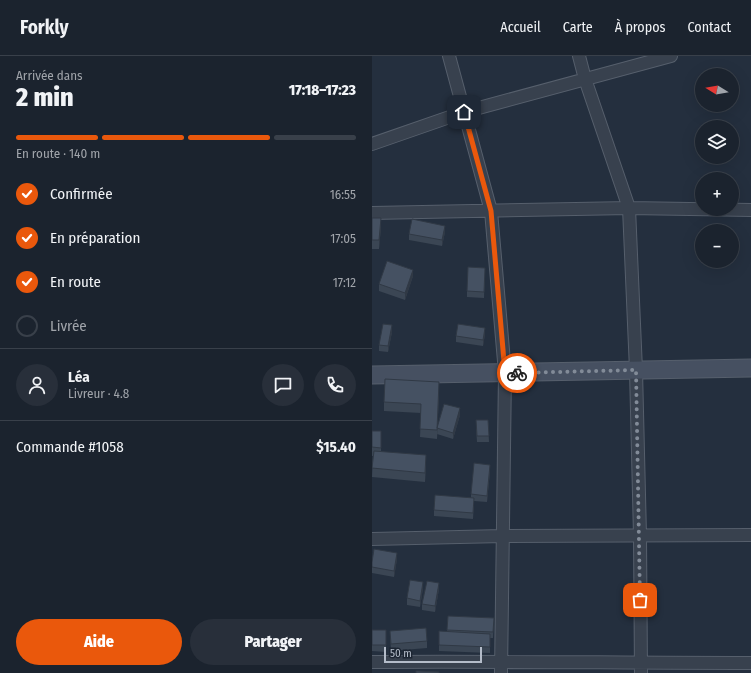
<!DOCTYPE html>
<html lang="fr">
<meta charset="utf-8">
<style>
body{margin:0;font-family:"Fira Sans Condensed",sans-serif;background:#282f3a;color:#f1f3f6;height:100vh;display:flex;flex-direction:column;font-size:15px;white-space:nowrap}
*{box-sizing:border-box;margin:0}
p{font-size:13px;color:#a0a4aa}
.icon{flex:none;width:22px;height:22px;fill:none;stroke:currentColor;stroke-width:2;stroke-linecap:round;stroke-linejoin:round}
.map{position:relative;flex:1;overflow:hidden}
.sheet{display:flex;flex-direction:column;background:#1b232e;width:372px}
.sheet>*{flex:none}
.needle{width:26px;rotate:281deg}
.buttons{position:absolute;left:323px;top:12px;display:grid;gap:8px}
.buttons a{display:grid;place-items:center;width:44px;height:44px;border-radius:50%;background:#1b232e;box-shadow:0 4px 16px #0002,0 0 0 1px #39404a;font-size:20px}
.scale{position:absolute;left:12px;bottom:10px;width:98px;box-sizing:border-box;padding-left:4px;border:2px solid #b4bcc9;border-top:0;font-size:11px;line-height:14px;white-space:nowrap;color:#b4bcc9;-webkit-text-stroke:3px #1d2633;paint-order:stroke}
.pin{position:absolute;display:grid;place-items:center;width:34px;height:34px;color:#fff;margin:-17px;border-radius:8px;box-shadow:0 2px 6px #0006}
.courier{position:absolute;display:grid;place-items:center;width:40px;height:40px;margin:-20px;border:3px solid #ea580c;border-radius:50%;background:#fff;color:#222;box-shadow:0 1px 5px #0007}
.head em{font-style:normal;font-weight:800}
.head div{display:flex;flex-direction:column-reverse}
.head{display:flex;align-items:center;justify-content:space-between;height:68px;padding:0 16px}
h1{font-size:26px;font-weight:800;line-height:30px}
.bar{display:grid;grid-template-columns:repeat(4,1fr);gap:6px 4px;align-content:center;height:48px;padding:0 16px}
.bar i{height:5px;border-radius:3px;background:#39404a}
.bar .on{background:#ea580c}
.bar p{grid-column:span 4}
.line{display:flex;align-items:center;gap:10px;padding:0 16px;border-top:1px solid #39404a}
.line div{flex:1}
.round{display:grid;place-items:center;flex:none;width:42px;height:42px;border-radius:21px;background:#282f3a}
ol{padding:0 16px;list-style:none}
li{display:flex;align-items:center;gap:12px;height:44px}
li p{margin-inline-start:auto}
li .icon{padding:4px;border-radius:50%;background:#ea580c;color:#fff;stroke-width:4}
li:last-child{color:#a0a4aa}
li i{width:22px;height:22px;border:2px solid #39404a;border-radius:50%}
.primary-button{display:flex;gap:8px;margin-top:auto;padding:8px 16px}
.primary-button a{flex:1;height:46px;border-radius:24px;background:#ea580c;color:#fff;font-size:16px;font-weight:800;line-height:46px;text-align:center}
.primary-button a+a{background:#282f3a;color:#f1f3f6}
header{display:flex;align-items:center;gap:24px;box-sizing:border-box;height:56px;padding:0 20px;background:#1b232e;border-bottom:1px solid #39404a}
header strong{font-size:19px}
nav{display:flex;gap:22px;margin-inline-start:auto;font-size:14px}
main{display:flex;flex:1;min-height:0}
.map>svg:first-child{display:block}
.lines{fill:none;stroke-linecap:round;stroke-linejoin:round}
.street-casing{stroke:#565f6c;stroke-width:14}
.secondary-casing{stroke:#565f6c;stroke-width:19}
.street{stroke:#38414e;stroke-width:12}
.secondary{stroke:#465061;stroke-width:17}
.wall{fill:#3b4654}
.shaded-wall{fill:#303945}
.building{fill:#455162;stroke:#303945}
.done{stroke:#828b98;stroke-width:4;stroke-dasharray:0 7.2}
.route{stroke:#ea580c;stroke-width:5}
</style>
<header>
<strong>Forkly</strong>
<nav><a>Accueil</a><a>Carte</a><a>À propos</a><a>Contact</a></nav>
</header>
<main>
<section class="sheet">
<div class="head"><div><h1>2 min</h1><p>Arrivée dans</p></div><em>17:18–17:23</em></div>
<div class="bar"><i class="on"></i><i class="on"></i><i class="on"></i><i></i><p>En route · 140 m</p></div>
<ol>
<li><svg class="icon" aria-label="check" viewBox="0 0 24 24"><path d="M5 12l5 5 9-10"/></svg>Confirmée<p>16:55</p></li>
<li><svg class="icon" aria-label="check" viewBox="0 0 24 24"><path d="M5 12l5 5 9-10"/></svg>En préparation<p>17:05</p></li>
<li><svg class="icon" aria-label="check" viewBox="0 0 24 24"><path d="M5 12l5 5 9-10"/></svg>En route<p>17:12</p></li>
<li><i></i>Livrée</li>
</ol>
<div class="line" style="height:72px"><a class="round"><svg class="icon" aria-label="person" viewBox="0 0 24 24"><circle cx="12" cy="8" r="4"/><path d="M4 21q1-7 8-7t8 7"/></svg></a><div><b>Léa</b><p>Livreur · 4.8</p></div><a class="round"><svg class="icon" aria-label="chat" viewBox="0 0 24 24"><path d="M4 5h16v11H9l-5 4z"/></svg></a><a class="round"><svg class="icon" aria-label="phone" viewBox="0 0 24 24"><path d="M5 4h4l2 5-3 2q2 4 5 5l2-3 5 2v4C11 20 4 13 5 4z"/></svg></a></div>
<div class="line" style="height:52px"><div>Commande #1058</div><b>$15.40</b></div>
<div class="primary-button"><a>Aide</a><a>Partager</a></div>
</section>
<div class="map">
<svg width="379" height="617" viewBox="0 0 379 617">
<rect width="100%" height="100%" fill="#242f3e"/>
<g class="lines">
<defs>
<path id="street" d="M77,0L119,155L133,317L129,617
M207,0L213,23L257,152L264,314L268,480L269,617
M0,88L92,56L299,0
M0,157L257,152L379,154
M0,483L131,480L379,479
M0,606C126,605 253,607 379,607"/>
<path id="secondary" d="M0,319L379,312"/>
</defs>
<!-- street casing -->
<use href="#street" class="street-casing"/>
<!-- secondary casing -->
<use href="#secondary" class="secondary-casing"/>
<!-- street -->
<use href="#street" class="street"/>
<!-- secondary -->
<use href="#secondary" class="secondary"/>
</g>
<!-- wall -->
<path class="wall" d="M0,162L9,171L7,193H0Z
M73,176L70,190L37,184V178Z
M113,212L112,242L95,241V235Z
M41,220L33,244L7,235V228Z
M20,276L16,296L7,295V289Z
M113,278L111,290L84,286V280Z
M67,335L65,383L48,381L49,357L12,355V346Z
M88,359L81,383L65,378V372Z
M116,364L117,386H105L104,371Z
M0,375H9V395L54,408L53,426L0,421L1,400H0Z
M118,415L115,446L102,445L101,463L62,460V454L99,442V438Z
M25,503L22,521L0,517V506Z
M51,532L48,551L35,549V542Z
M67,533L63,556L50,554V548Z
M76,560L122,562L121,582H118V597L67,595V589L75,575Z
M0,574H14V596L0,595Z
M18,575L55,585V592L19,595Z"/>
<!-- shaded-wall -->
<path class="shaded-wall" d="M9,162V171L7,193V184Z
M73,170V176L70,190V184Z
M41,214V220L33,244V237Z
M20,269V276L16,296V290Z
M113,272V278L111,290V284Z
M67,326V335L65,383V374Z
M88,352V359L81,383V377Z
M54,399V408L53,426V417Z
M118,409V415L115,446V440Z
M25,497V503L22,521V515Z
M51,526V532L48,551V545Z
M67,527V533L63,556V550Z"/>
<!-- building -->
<path class="building" d="M0,162H9L7,184H0Z
M40,163L73,170L70,184L37,178Z
M15,205L41,214L33,237L7,228Z
M96,211L113,212L112,236L95,235Z
M11,268L20,269L16,290L7,289Z
M86,268L113,272L111,284L84,280Z
M13,323L67,326L65,374L48,373L49,348L12,346Z
M72,348L88,352L81,377L65,372Z
M104,364H116L117,380H105Z
M0,375H9V392L0,391Z
M2,395L54,399L53,417L0,412Z
M102,407L118,409L115,440L99,438Z
M63,439L102,442L101,457L62,454Z
M2,493L25,497L22,515L0,511V506Z
M38,524L51,526L48,545L35,542Z
M55,525L67,527L63,550L50,548Z
M76,560L122,562L121,576L75,574Z
M54,572L55,585L19,588L18,575Z
M0,574H14V589H0Z
M67,575L118,578V591L67,589Z
M44,615L67,616V617H44Z"/>
<g class="lines">
<!-- done -->
<path class="done" d="M145,317L264,314L268,544"/>
<!-- route -->
<path class="route" d="M92,56L119,155L133,317H145"/>
</g>
</svg>
<div class="buttons">
<a><svg class="needle" viewBox="-14 -14 28 28"><path d="M0-13l5 13h-10z" fill="#e53935"/><path d="M0 13l5-13h-10z" fill="#a0a4aa"/></svg></a>
<a><svg class="icon" aria-label="layers" viewBox="0 0 24 24"><path d="M12 4l9 5-9 5-9-5zM3 14l9 5 9-5"/></svg></a>
<a>+</a>
<a>−</a>
</div>
<div class="scale">50 m</div>
<div class="pin" style="left:268px;top:544px;background:#ea580c"><svg class="icon" aria-label="bag" viewBox="0 0 24 24"><path d="M5 8h14l-1 12H6zM9 8a3 3 0 0 1 6 0"/></svg></div>
<div class="pin" style="left:92px;top:56px;background:#1f2937"><svg class="icon" aria-label="home" viewBox="0 0 24 24"><path d="M3 11l9-7 9 7M6 9v11h12V9"/></svg></div>
<div class="courier" style="left:145px;top:317px"><svg class="icon" aria-label="bike" viewBox="0 0 24 24"><circle cx="6" cy="16" r="4"/><circle cx="18" cy="16" r="4"/><path d="M6 16l4-8h5l3 8M10 8l3 8H6M13 5h3"/></svg></div>
</div>
</main>
